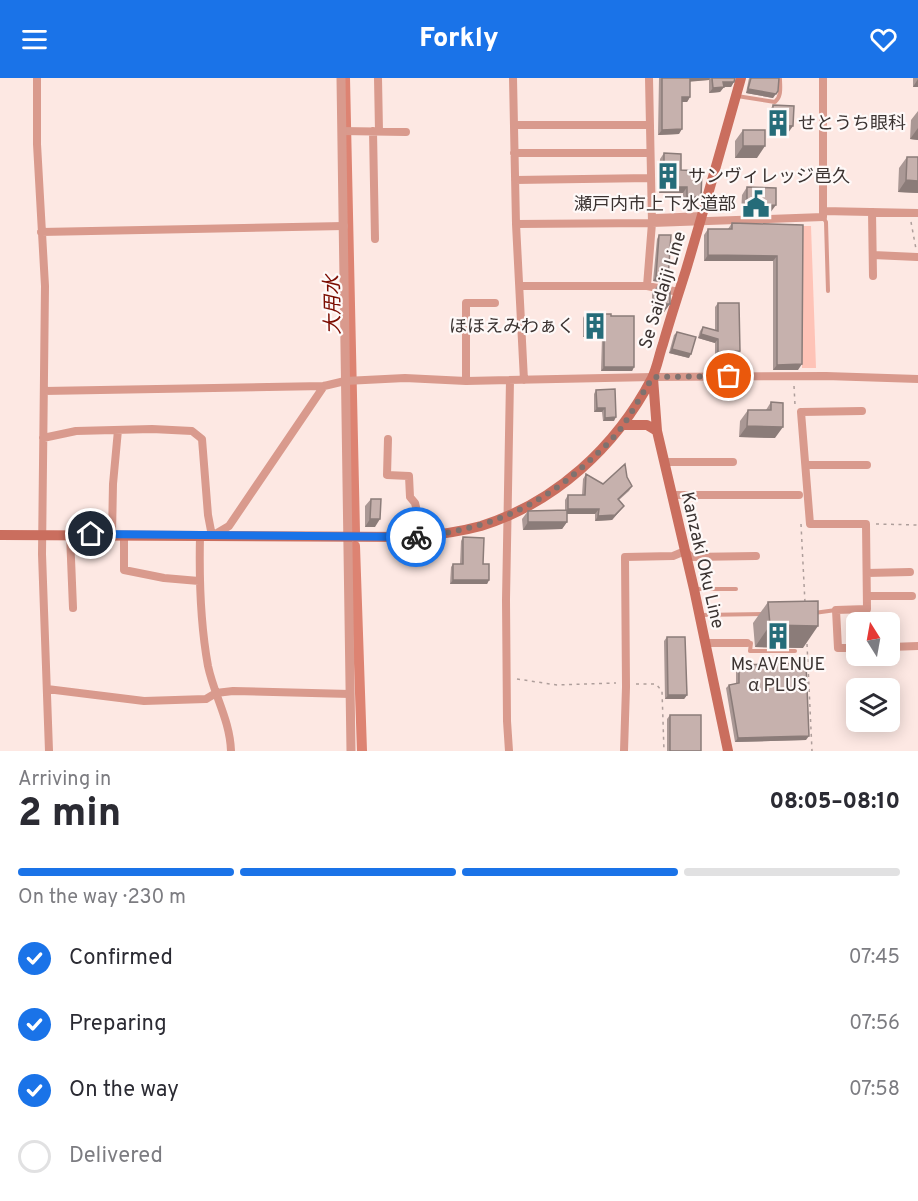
<!DOCTYPE html>
<meta charset="utf-8">
<style>
body{margin:0;font-family:Overpass,"Noto Sans JP",sans-serif;background:#f2f2f3;color:#2b2b33;height:100vh;display:flex;flex-direction:column;font-size:22px;white-space:nowrap}
*{box-sizing:border-box;margin:0}
p{font-size:20px;color:#7c7c81}
.icon{flex:none;width:33px;height:33px;fill:none;stroke:currentColor;stroke-width:2;stroke-linecap:round;stroke-linejoin:round}
.map{position:relative;height:673px;overflow:hidden}
.sheet{display:flex;flex-direction:column;background:#fff;flex:1}
.sheet>*{flex:none}
.needle{width:39px;rotate:349deg}
.fabs{position:absolute;left:846px;top:534px;display:grid;gap:12px}
.fabs a{display:grid;place-items:center;width:54px;height:54px;border-radius:9px;background:#fff;box-shadow:0 3px 15px #0003;font-size:30px}
.pin{position:absolute;display:grid;place-items:center;width:51px;height:51px;color:#fff;margin:-26px;border:3px solid #fff;border-radius:50%;box-shadow:0 2px 6px #0007}
.courier{position:absolute;display:grid;place-items:center;width:60px;height:60px;margin:-30px;border:4px solid #1a73e8;border-radius:50%;background:#fff;color:#222;box-shadow:0 2px 8px #0007}
.head em{font-style:normal;font-weight:800}
.head div{display:flex;flex-direction:column-reverse}
.head{display:flex;align-items:center;justify-content:space-between;height:102px;padding:0 18px}
h1{font-size:39px;font-weight:800;line-height:45px}
.bar{display:grid;grid-template-columns:repeat(4,1fr);gap:9px 6px;align-content:center;height:72px;padding:0 18px}
.bar i{height:8px;border-radius:4px;background:#e1e1e2}
.bar .active{background:#1a73e8}
.bar p{grid-column:span 4}
ol{padding:0 18px;list-style:none}
li{display:flex;align-items:center;gap:18px;height:66px}
li p{margin-inline-start:auto}
li .icon{padding:6px;border-radius:50%;background:#1a73e8;color:#fff;stroke-width:4}
li:last-child{color:#7c7c81}
li i{width:33px;height:33px;border:3px solid #e1e1e2;border-radius:50%}
header{display:flex;justify-content:space-between;align-items:center;height:78px;padding:0 18px;background:#1a73e8;color:#fff;font-size:27px;font-weight:800}
.map>svg:first-child{display:block}
.green{fill:#fec3b7}
.lines{fill:none;stroke-linecap:round;stroke-linejoin:round}
.canal{stroke:#dd8372;stroke-width:10}
.path{stroke:#ae9e9b;stroke-width:1.5;stroke-dasharray:3 4.5;stroke-linecap:butt}
.service{stroke:#d99a8d;stroke-width:4}
.minor{stroke:#d99a8d;stroke-width:8}
.tertiary{stroke:#d99a8d;stroke-width:9}
.secondary{stroke:#ca6e5e;stroke-width:10}
.wall{fill:#aa9895}
.shaded-wall{fill:#8b7c79}
.building{fill:#c6b1ad;stroke:#8b7c79;stroke-width:1.5}
.done{stroke:#7f726f;stroke-width:6;stroke-dasharray:0 10.8}
.route{stroke:#1a73e8;stroke-width:8}
.labels{text-anchor:middle;stroke-width:4.5;stroke-linejoin:round;paint-order:stroke}
.poi-label{font-size:18px;fill:#3b3331;stroke:#fef9f8;text-anchor:start}
.street-label{font-size:18px;fill:#3b3331;stroke:#fef9f8}
.water-label{font-size:20px;font-style:italic;fill:#7b0b00;stroke:#fef9f8}
</style>
<header><svg class="icon" aria-label="menu" viewBox="0 0 24 24"><path d="M4 6h16M4 12h16M4 18h16"/></svg>Forkly<svg class="icon" aria-label="heart" viewBox="0 0 24 24"><path d="M12 20l-8-8c-3-5 5-10 8-4 3-6 11-1 8 4z"/></svg></header>
<div class="map">
<svg width="918" height="673" viewBox="0 0 918 673">
<rect width="100%" height="100%" fill="#fde8e3"/>
<!-- green -->
<path class="green" d="M802,148H811L816,290H802Z"/>
<g class="lines">
<!-- canal -->
<path class="canal" d="M345,0L355,454
M355,468L362,673"/>
<!-- path -->
<path class="path" d="M911,144L916,171
M794,308L795,327
M801,446L805,525
M876,446L918,447
M807,566L812,673
M517,601L557,607L616,605
M636,606H656L662,613L664,673"/>
<!-- service -->
<path class="service" d="M737,18L775,24C782,18 780,9 780,1L778,0
M823,139L826,144L828,213
M694,511H736
M814,535L836,532
M700,537L764,536
M748,565H751L750,573H795"/>
<!-- minor -->
<path class="minor" d="M37,0V66L45,208L42,476L49,673
M378,0L379,53
M513,0L516,146L524,302
M649,0L652,145L823,139V0
M514,47H650
M342,53L406,54
M373,53L375,161
M514,75H650
M515,102L651,100
M823,133L918,135
M872,134L873,198
M657,145V140L702,138
M516,146L652,145L647,208
M41,154L344,148
M873,177L917,179
M520,208H647L679,214
M466,303V225H495
M44,313L324,308L345,303L405,300L466,303L653,299L826,298L918,301
M43,360L76,353L152,351L192,353L202,361L208,437L212,458L229,448L324,308
M388,361L387,397L409,398L410,419L415,425L423,458
M664,384H733
M806,387H867
M672,417H799
M70,456L73,530
M112,457L113,406L118,352
M124,457V492L164,500L199,503
M200,458C199,502 200,544 208,588C214,617 230,642 231,673
M867,495L910,494
M867,518H912
M705,565H747
M890,569L918,568
M856,570H838L836,532L867,531L866,446H810L801,334L862,333
M47,611L144,623L206,621L216,615L233,613L350,616
M509,673L507,643L506,522L510,302
M624,673L626,609L625,479L673,478L685,473L691,479L756,478"/>
<!-- tertiary -->
<path class="tertiary" d="M341,0L351,673"/>
<!-- secondary -->
<path class="secondary" d="M653,300L657,353L694,511L728,673
M623,347H647L657,353
M0,457L414,459C436,457 459,454 481,448C555,425 616,369 652,300C657,290 659,277 663,266C670,241 678,217 686,192C705,128 723,64 741,0"/>
</g>
<!-- wall -->
<path class="wall" d="M659,0H735L731,9H724L720,14L709,15V2L690,3V19L687,24H682L679,56L658,57Z
M749,0H779L773,20L746,15Z
M913,0H918V9H913Z
M773,27L788,55H767L768,35Z
M918,33V62L910,61L911,42Z
M743,52L757,80H735V63Z
M664,75L681,92L697,125L683,124V115H659L660,81Z
M907,79H918V115L898,114L899,90Z
M747,109L770,135H741L742,117Z
M732,145L803,147L798,292H773V183H704V157L708,151H728Z
M659,157L668,201L666,205L662,237H652V215L660,204L653,203L657,161Z
M718,225L740,273L737,277H715V265L698,260L700,253L703,249L715,253V229Z
M585,236L611,238L634,289L632,293H601L602,259H583V240Z
M677,254L689,280L669,275L674,257Z
M596,312L614,343H603L602,334H594V316Z
M771,324L775,360L739,359L740,343L748,332H766Z
M586,396L603,406L627,399L632,408L629,413L619,422L624,428L612,442L595,443V436H567V444L562,451L523,452L522,441L528,433L565,432V422L568,417H582L583,401Z
M371,421L375,449H365V428Z
M463,459L483,486L489,502L487,506H450L451,489L453,486H460L461,463Z
M768,524L803,570L755,569L753,545Z
M667,559L687,617L684,621H665L664,563Z
M739,587L806,662L735,664L726,610L729,607L736,606V591Z
M670,637L701,673H667V641Z"/>
<!-- shaded-wall -->
<path class="shaded-wall" d="M689,0H710L709,2L687,4Z
M918,1V9H913Z
M723,4H734L731,9H720Z
M724,9L720,14L709,15L713,10Z
M748,11L776,16L773,20L746,15Z
M682,19H690L687,24H678Z
M773,47L793,48L788,55H767Z
M918,50V62L910,61Z
M682,51L679,56L658,57L662,52Z
M743,68H765L757,80H735Z
M906,102L918,103V115L898,114Z
M664,109H687L683,115H659Z
M687,118L701,119L697,125L683,124Z
M776,127L770,135H741L747,128Z
M708,177L777,178L773,183H704Z
M656,199L668,201L666,205L653,203Z
M660,226H670L662,237H652Z
M585,255H604L602,259H583Z
M701,256L718,261L715,265L698,260Z
M672,271L691,276L689,280L669,275Z
M740,273L737,277H715L718,274Z
M802,286L798,292H773L777,287Z
M604,289H634L632,293H601Z
M597,330H605L602,334H594Z
M616,339L614,343H603L605,340Z
M747,348L783,349L775,360L739,359Z
M624,428L612,442L595,443L598,438Z
M568,431H599L595,436H565Z
M370,441H380L375,449H365Z
M528,444H567L562,451L523,452Z
M453,502H489L487,506H450Z
M770,547L818,548L803,570L755,569Z
M668,617H687L684,621H665Z
M809,658L806,662L735,664L738,660Z"/>
<!-- building -->
<path class="building" d="M662,0H690V19H682V51L662,52Z
M712,0H735L734,4H723L724,9L713,10Z
M751,0H779L778,13L776,16L748,11Z
M773,27L794,28L793,48L773,47Z
M743,52H765V68H743Z
M664,75L681,76V92L702,93L701,119L687,118V109H664Z
M907,79H918V103L906,102Z
M747,109L776,110V127L747,128Z
M732,145L803,147L802,286L777,287V178L708,177V151H732Z
M659,157H671L668,201L656,199Z
M660,204L670,206V226H660Z
M718,225H739L740,273L718,274V261L701,256L703,249L718,253Z
M585,236H611V238H634V289H604V255H585Z
M677,254L696,259L691,276L672,271Z
M615,311L616,339L605,340V330H597L596,312Z
M771,324L783,325V349L747,348L748,332H771Z
M625,386L627,399L632,408L618,421L624,428L615,437L598,438L599,431H568V417H585L586,396L603,406Z
M371,421H381L380,441H370Z
M567,432V444H528V433Z
M463,459L484,460L483,486H489V502H453V486H463Z
M818,523V548L770,547L768,524Z
M667,559H685L687,617H668Z
M806,585L809,658L738,660L729,607L739,605V587Z
M670,637H701V673H670Z"/>
<g class="lines">
<!-- done -->
<path class="done" d="M416,459C484,452 535,432 586,386C599,374 614,361 624,346C634,331 643,314 653,299L729,298"/>
<!-- route -->
<path class="route" d="M91,456L416,459"/>
</g>
<!-- icons -->
<defs>
<symbol id="building-bare" viewBox="-9 -9 18 18"><path d="M-4-6H4V6H1V3H-1V6H-4ZM-2.5-4.3h1.7v1.8h-1.7ZM.8-4.3h1.7v1.8H.8ZM-2.5-1h1.7V.8h-1.7ZM.8-1h1.7V.8H.8Z" fill="#256c79" stroke="#fef9f8" stroke-width="2.5" paint-order="stroke"/></symbol>
<symbol id="civic-bare" viewBox="-9 -9 18 18"><path d="M-.6-6.5H3V-4.5H.6V-3L4-1V1h2V6H-6V1h2V-1L-.6-3ZM-1.2 2.5V6h2.4V2.5Z" fill="#256c79" stroke="#fef9f8" stroke-width="2.5" paint-order="stroke"/></symbol>
</defs>
<g fill-rule="evenodd">
<use href="#building-bare" x="759" y="26" width="38" height="38"/>
<use href="#building-bare" x="649" y="79" width="38" height="38"/>
<use href="#civic-bare" x="737" y="107" width="38" height="38"/>
<use href="#building-bare" x="576" y="229" width="38" height="38"/>
<use href="#building-bare" x="759" y="539" width="38" height="38"/>
</g>
<g class="labels">
<!-- poi labels -->
<g class="poi-label">
<text x="798" y="51">せとうち眼科</text>
<text x="688" y="104">サンヴィレッジ邑久</text>
<text x="736" y="132" text-anchor="end">瀬戸内市上下水道部</text>
<text x="575" y="254" text-anchor="end">ほほえみわぁく</text>
<text x="778" y="592" text-anchor="middle">Ms AVENUE<tspan x="778" dy="21">α PLUS</tspan></text>
</g>
<!-- street labels -->
<g class="street-label">
<text transform="translate(662 212) rotate(-73)" y="6">Se Saidaiji Line</text>
<text transform="translate(703 482) rotate(77)" y="6">Kanzaki Oku Line</text>
</g>
<!-- water labels -->
<g class="water-label">
<text transform="translate(332 227) rotate(-91)" y="7">大用水</text>
</g>
</g>
</svg>
<div class="fabs">
<a><svg class="needle" viewBox="-14 -14 28 28"><path d="M0-13l5 13h-10z" fill="#e53935"/><path d="M0 13l5-13h-10z" fill="#7c7c81"/></svg></a>
<a><svg class="icon" aria-label="layers" viewBox="0 0 24 24"><path d="M12 4l9 5-9 5-9-5zM3 14l9 5 9-5"/></svg></a>
</div>
<div class="pin" style="left:729px;top:298px;background:#ea580c"><svg class="icon" aria-label="bag" viewBox="0 0 24 24"><path d="M5 8h14l-1 12H6zM9 8a3 3 0 0 1 6 0"/></svg></div>
<div class="pin" style="left:91px;top:456px;background:#1f2937"><svg class="icon" aria-label="home" viewBox="0 0 24 24"><path d="M3 11l9-7 9 7M6 9v11h12V9"/></svg></div>
<div class="courier" style="left:416px;top:459px"><svg class="icon" aria-label="bike" viewBox="0 0 24 24"><circle cx="6" cy="16" r="4"/><circle cx="18" cy="16" r="4"/><path d="M6 16l4-8h5l3 8M10 8l3 8H6M13 5h3"/></svg></div>
</div>
<section class="sheet">
<div class="head"><div><h1>2 min</h1><p>Arriving in</p></div><em>08:05–08:10</em></div>
<div class="bar"><i class="active"></i><i class="active"></i><i class="active"></i><i></i><p>On the way · 230 m</p></div>
<ol>
<li><svg class="icon" aria-label="check" viewBox="0 0 24 24"><path d="M5 12l5 5 9-10"/></svg>Confirmed<p>07:45</p></li>
<li><svg class="icon" aria-label="check" viewBox="0 0 24 24"><path d="M5 12l5 5 9-10"/></svg>Preparing<p>07:56</p></li>
<li><svg class="icon" aria-label="check" viewBox="0 0 24 24"><path d="M5 12l5 5 9-10"/></svg>On the way<p>07:58</p></li>
<li><i></i>Delivered</li>
</ol>
</section>
